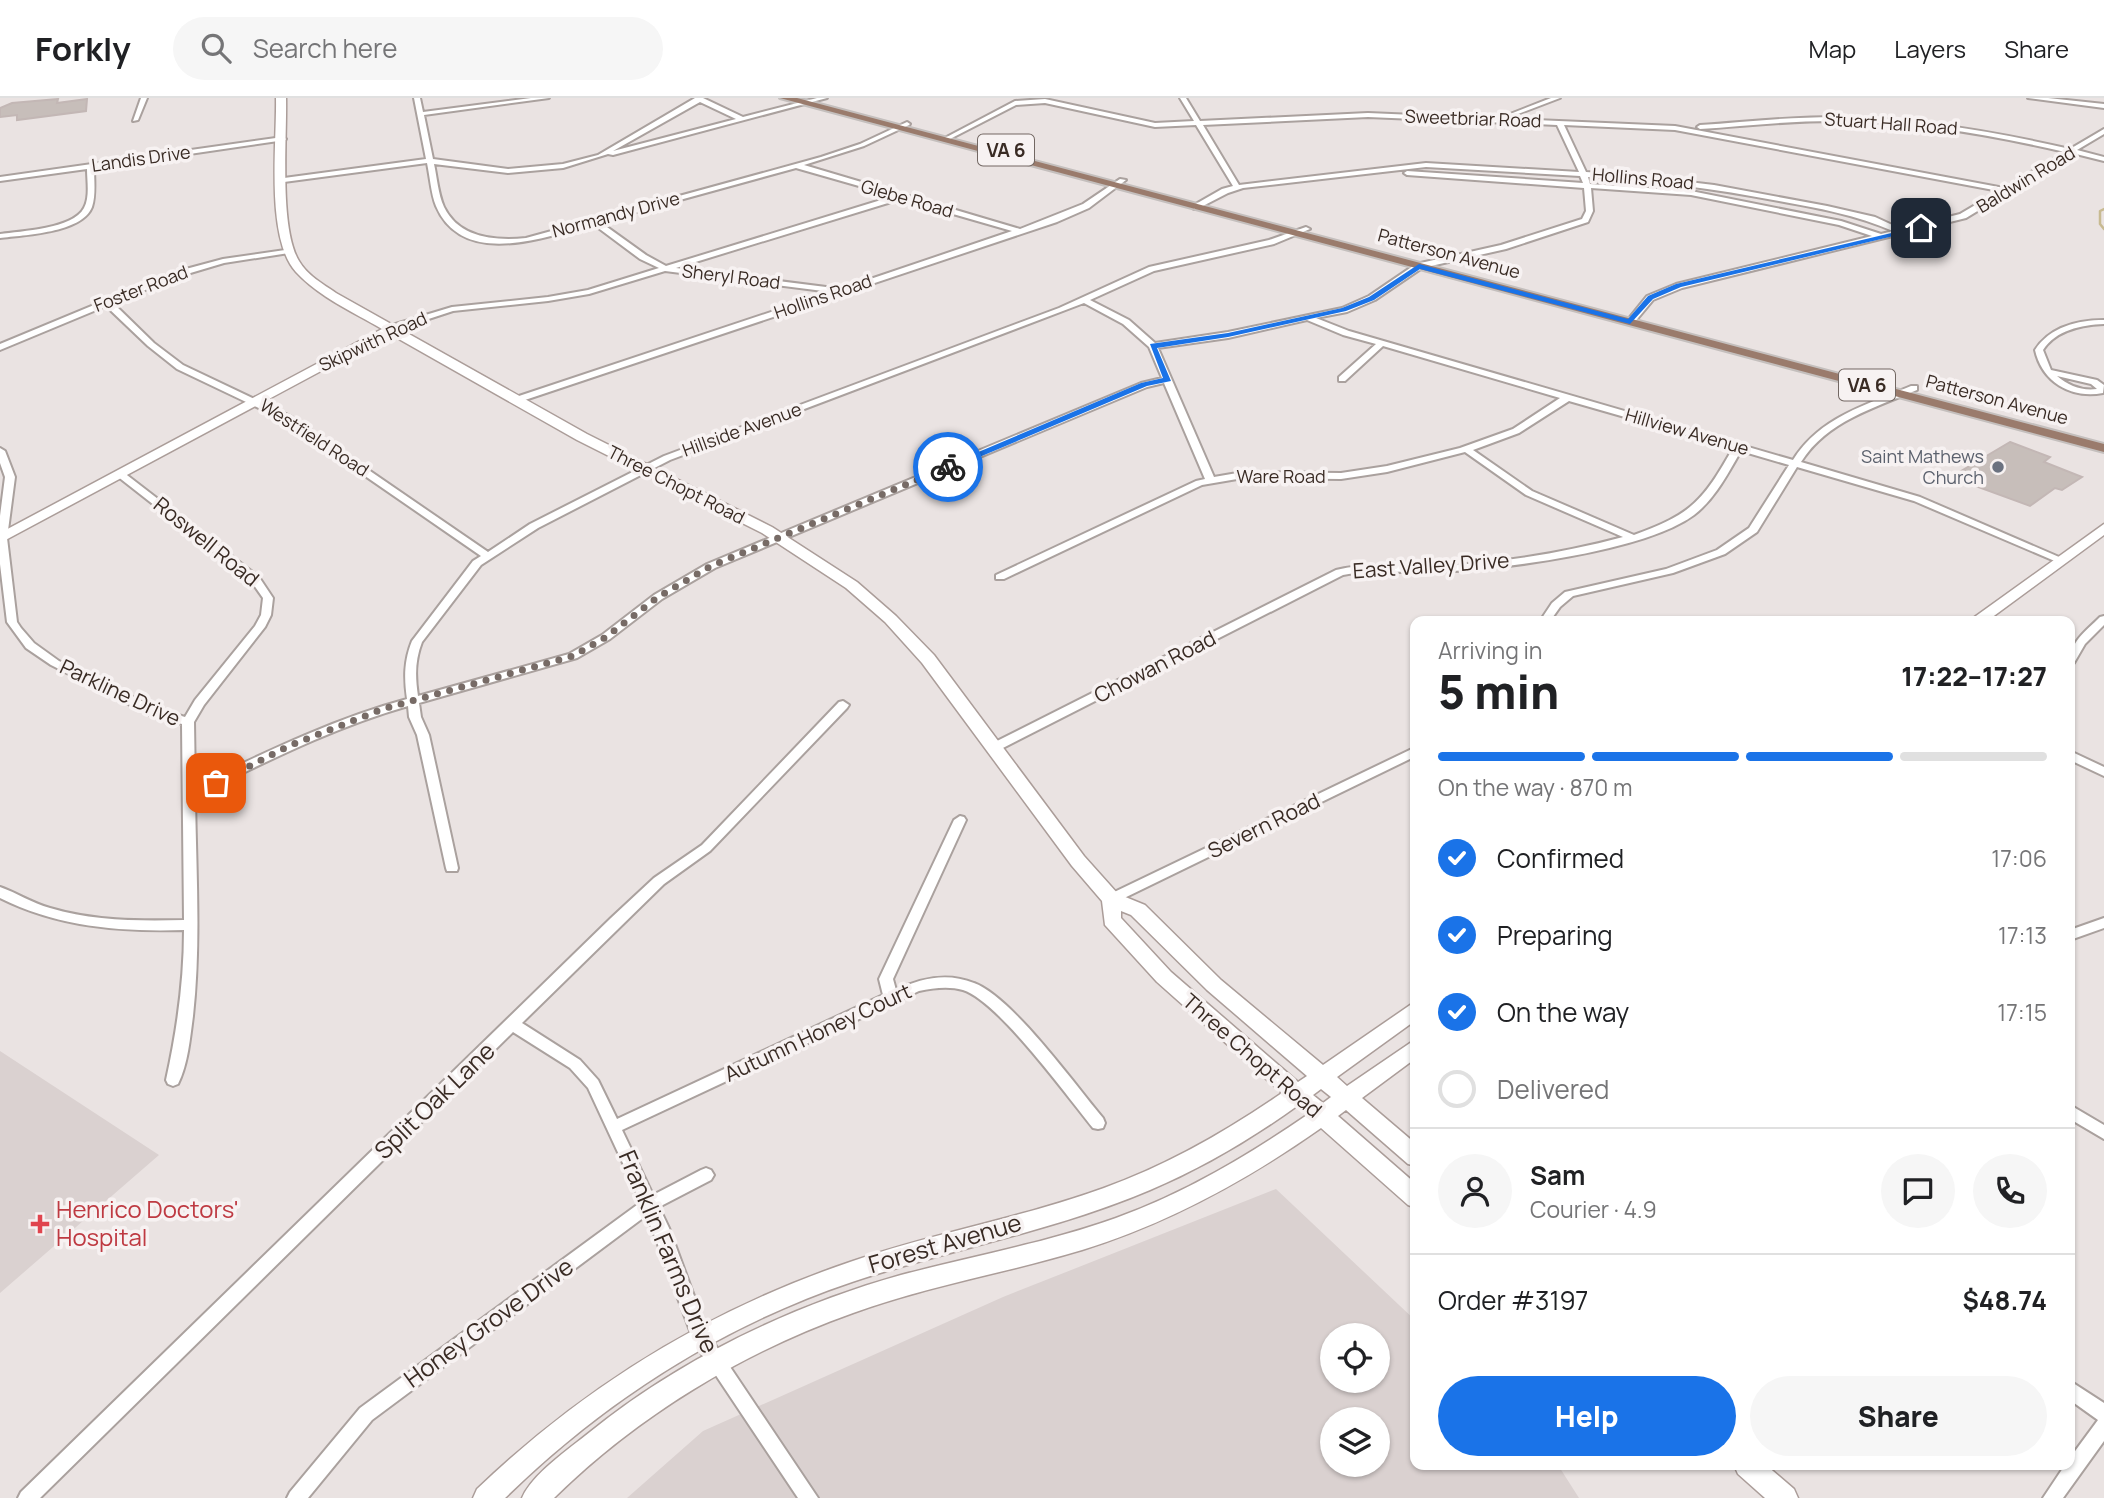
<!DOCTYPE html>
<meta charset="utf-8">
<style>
body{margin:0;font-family:Manrope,sans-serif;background:#f6f6f6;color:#202124;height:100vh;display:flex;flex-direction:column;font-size:26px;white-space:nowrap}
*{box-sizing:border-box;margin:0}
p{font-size:23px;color:#757577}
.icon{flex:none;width:38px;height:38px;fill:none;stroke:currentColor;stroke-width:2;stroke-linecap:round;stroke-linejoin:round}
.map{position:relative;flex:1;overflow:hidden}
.panel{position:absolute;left:1410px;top:518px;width:665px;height:854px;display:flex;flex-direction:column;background:#fff;border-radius:14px;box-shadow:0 2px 5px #0004}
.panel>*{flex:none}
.buttons{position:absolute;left:1320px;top:1225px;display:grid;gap:14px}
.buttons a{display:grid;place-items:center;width:70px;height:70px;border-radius:50%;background:#fff;box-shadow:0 2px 5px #0004;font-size:35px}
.pin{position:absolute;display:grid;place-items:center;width:60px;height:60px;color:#fff;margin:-30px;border-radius:14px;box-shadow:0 4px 10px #0006}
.courier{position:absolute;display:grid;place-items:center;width:70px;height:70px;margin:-35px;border:5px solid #1a73e8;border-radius:50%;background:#fff;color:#222;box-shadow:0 2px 9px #0007}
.overview em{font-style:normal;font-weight:800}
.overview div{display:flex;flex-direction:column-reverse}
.overview{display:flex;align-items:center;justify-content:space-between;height:119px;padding:0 28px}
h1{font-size:46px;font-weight:800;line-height:52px}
.bar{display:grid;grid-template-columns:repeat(4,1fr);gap:10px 7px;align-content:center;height:84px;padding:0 28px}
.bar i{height:9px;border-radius:5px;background:#e0e0e0}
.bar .on{background:#1a73e8}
.bar p{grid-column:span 4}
.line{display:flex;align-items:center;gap:18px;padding:0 28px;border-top:2px solid #e0e0e0}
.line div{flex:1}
.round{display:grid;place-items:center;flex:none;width:74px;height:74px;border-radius:37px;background:#f6f6f6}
ol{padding:0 28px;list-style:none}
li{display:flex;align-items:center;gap:21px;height:77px}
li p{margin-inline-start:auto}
li .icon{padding:7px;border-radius:50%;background:#1a73e8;color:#fff;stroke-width:4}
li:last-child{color:#757577}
li i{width:38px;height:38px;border:4px solid #e0e0e0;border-radius:50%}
.action{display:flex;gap:14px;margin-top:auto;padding:14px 28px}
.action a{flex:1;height:80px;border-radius:42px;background:#1a73e8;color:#fff;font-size:28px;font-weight:800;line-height:80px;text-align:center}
.action a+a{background:#f6f6f6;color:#202124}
header{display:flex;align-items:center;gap:42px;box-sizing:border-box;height:98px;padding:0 35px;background:#fff;border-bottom:2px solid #e0e0e0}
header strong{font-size:33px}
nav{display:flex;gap:38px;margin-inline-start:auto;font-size:24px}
.search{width:490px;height:63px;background:#f6f6f6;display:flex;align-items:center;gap:18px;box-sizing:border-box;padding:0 24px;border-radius:38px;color:#757577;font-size:26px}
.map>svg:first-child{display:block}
.built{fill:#dad1d0;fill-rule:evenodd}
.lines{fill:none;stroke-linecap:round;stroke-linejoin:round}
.stream{stroke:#c8ba91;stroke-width:2.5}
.building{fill:#c7beba;stroke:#c3b7b5;stroke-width:2}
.street-casing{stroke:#aaa19e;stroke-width:4}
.secondary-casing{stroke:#ab9d99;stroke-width:3}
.primary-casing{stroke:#c4bfbd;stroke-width:4}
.street{fill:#fff;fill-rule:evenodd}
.secondary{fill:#fff;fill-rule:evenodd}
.primary{fill:#9a7b6c;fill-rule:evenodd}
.route{fill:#1a73e8}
.done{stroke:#776b66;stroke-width:7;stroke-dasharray:0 12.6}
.worship-dot{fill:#6b7280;stroke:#f7f2f2;stroke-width:2.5}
.health-dot{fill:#e0444e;stroke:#f7f2f2;stroke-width:2.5}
.labels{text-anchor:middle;stroke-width:7;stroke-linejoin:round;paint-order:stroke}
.far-street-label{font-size:18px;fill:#392b24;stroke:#f7f2f2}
.far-worship-label{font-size:18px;fill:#5b616d;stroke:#f7f2f2;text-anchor:end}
.shield{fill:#f7f2f2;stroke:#726762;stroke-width:2}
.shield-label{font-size:19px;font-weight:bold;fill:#392b24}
.street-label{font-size:21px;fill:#392b24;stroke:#f7f2f2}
.near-street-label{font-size:24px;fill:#392b24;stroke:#f7f2f2}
.near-health-label{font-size:24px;fill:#be3a42;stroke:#f7f2f2;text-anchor:start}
</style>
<header>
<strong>Forkly</strong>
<div class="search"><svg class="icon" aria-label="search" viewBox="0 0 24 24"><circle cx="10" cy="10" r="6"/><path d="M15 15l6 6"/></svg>Search here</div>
<nav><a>Map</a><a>Layers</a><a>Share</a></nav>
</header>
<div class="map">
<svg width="2104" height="1400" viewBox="0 0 2104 1400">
<rect width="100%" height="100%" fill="#eae3e2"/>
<!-- built -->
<path class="built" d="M0,953L159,1057L0,1195Z
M1276,1091L1416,1223V1367H1558L1579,1400H627L703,1333L1003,1199ZM1332,1237H1377V1283H1332ZM1332,1321H1377V1367H1332Z"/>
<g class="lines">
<!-- stream -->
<path class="stream" d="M2104,111L2100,113V126L2104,131"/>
</g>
<!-- building -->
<path class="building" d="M58,1L57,5L87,1L86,13L17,22V17L0,19V10L12,5Z
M2010,344L2050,359L2044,364L2082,379L2062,392L2055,390L2030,408L1951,379Z"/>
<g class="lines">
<defs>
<path id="street" d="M141,0H147L138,22L133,23Z
M414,0H420L423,14L531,0H549L424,17L433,61L508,71L563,66L598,57L695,0H703L743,19L817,0H827L613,57L608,56L563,70L508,75L434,66C437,79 438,96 444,109C459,140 495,143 526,140L821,59L860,46L907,24L910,26L909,27L864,48L804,67L1020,131L1083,106L1120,81L1126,82L1089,110L1057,124L516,305L513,304V300L831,194L665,173L589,196L548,203L453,213L395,232H389V228L452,209L548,199L588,192L659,170L640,161L593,126C546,139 463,171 436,108C431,96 430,79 427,65L284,84L280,82L284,80L426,61ZM700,4L736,21L613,53ZM796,70L894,98L666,168L646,157L600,124ZM901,101L1012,133L838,192L834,190L676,170Z
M1180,0H1186L1200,23L1368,15L1675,28L2004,90L2065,54C1992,37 1918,24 1844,23C1796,22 1748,28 1700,31L1697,29L1700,27C1748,24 1797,18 1846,19C1922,21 1996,34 2070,51L2104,31V36L2077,52L2104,59V63L2072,55L2012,92V95H2007L1966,120L1682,190L1653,202L1633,226H1630L1626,224L1647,198L1676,186L1872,138L1839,127L1691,97L1591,90L1593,113L1588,124L1506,151L1422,170L1375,202L1347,214L1316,220L1349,233L1793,362C1820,319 1866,307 1911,288H1917V292C1874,310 1827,323 1801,364L1920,399L2066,462L2065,464H2057L1914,403L1797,369L1757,434L1725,456L1673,475L1573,498L1560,509L1550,523H1540L1552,505L1565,494L1666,471L1717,452L1749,430L1789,367L1741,353C1728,375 1715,401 1694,417C1644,454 1497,472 1434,474C1403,475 1373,471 1343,477L999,652H991L989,649L991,646L1336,472C1370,464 1404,469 1438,468C1500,465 1563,455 1623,439L1526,397L1465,354L1387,374L1341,381L1243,380L1202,387L1004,481H996V477L1196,383L1205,381L1164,285L1147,289L715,470L662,501L610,541L577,560L419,605L421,619L429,637L458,770L457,773H447L446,770L417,637L409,619L408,608C334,629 264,665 195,698C196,772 201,845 193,918C190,940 188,966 178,986L173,988L168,986L166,982C177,932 184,883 184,832C120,834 58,829 0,800V789C17,795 32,805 50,810C93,823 139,823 184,822L182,626L150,617L51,567L26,550L7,524L0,466V418L5,379L0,365V350L5,353L15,379L7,440L17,524L21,530L34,545L59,563L158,611L185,619L195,602L255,528L261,517L263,500L251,483L117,378V374H123L259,479L273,500L271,517L265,529L204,607L194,624L195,688C264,655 333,621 407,601C404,580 404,563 412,543L473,463L481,458L284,322L177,271L148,248L106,208L0,252V246L171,175L223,161L292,151L293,153L289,155L224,165L177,179L113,205L154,245L183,267L290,318L488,454L530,426L664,358L1059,210L1149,169L1269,142L1306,129L1310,131L1274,146L1154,173L1090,202L1129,222L1155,245L1228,234L1342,210L1369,198L1416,166L1501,147L1582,121L1586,113L1584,90L1407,77L1404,75L1407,73L1583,85L1580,78L1426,69L1243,90L1228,95L1197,111H1194V107L1222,91L1233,88L1196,27L1155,29L1045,5L1016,7L946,43L941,42L1015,3L1045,1L1155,25L1194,23ZM1368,19L1557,27L1579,74L1426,65L1239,87L1203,27ZM1564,27L1675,32L1999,93L1960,116L1901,131L1875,119L1827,108L1714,87L1630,77L1586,74ZM1588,79C1652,82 1715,91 1779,103C1818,110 1856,117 1893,133L1881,136L1841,123L1691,93L1590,86ZM1084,205L1123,226L1149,249L1162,280L1141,285L707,466L654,497L602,537L569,556L418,598C415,578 415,562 422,544L481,467L538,430L670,362ZM1307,222L1343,237L1376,246L1339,279V283H1345L1383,248L1560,300L1513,331L1460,350L1387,368L1341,375L1243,374L1214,379L1158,250L1228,240ZM1569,303L1733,350C1703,403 1692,416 1634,437L1532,393L1473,352L1519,335Z
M1551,0H1560L1510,19L1505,18Z
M2028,0H2048L2104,6V10Z
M283,39L286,41L285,42L94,70C94,82 96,97 92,109C82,135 24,137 0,140V136C21,133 73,131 84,110C90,99 87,83 87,71L0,83V79Z
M2104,222V226C2081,227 2056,232 2043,252L2051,272L2097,282L2104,287L2103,295C2071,301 2042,284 2035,252C2050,229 2077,222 2104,222ZM2057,278L2091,286L2097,291C2082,293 2069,288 2057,278Z
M2104,518V527L2085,546L2074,565L2070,566C2070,543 2085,534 2100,519Z
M843,603L849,607L847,610L710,753L664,786L522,925L580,962L598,982L617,1021L883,897L879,881L954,722L960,718L964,719L966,722L893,881L896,892C921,880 947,874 974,885C1012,899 1075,987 1103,1020L1105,1025L1103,1030L1098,1031L1093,1030C1067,998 998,903 963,892C949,888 933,890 919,893L622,1032L653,1097L701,1072L706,1070L711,1072L714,1077L711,1082L659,1109L669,1130L708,1236L818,1400H798L695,1246L647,1117L372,1322L308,1400H287L290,1394L360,1310L641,1104L588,990L570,970L513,934L40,1400H18L21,1394L611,820L654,780L702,747L839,604Z
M1416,649V658L1116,804H1106L1104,801L1106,798Z
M2070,653L2104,669V678L2070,662Z
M2104,820V830L2070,842V832Z
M2070,1007L2104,1027V1041L2070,1021Z
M2070,1283L2104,1305V1343L2063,1400H2043L2065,1367H2070V1360L2098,1322L2070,1302Z"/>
<path id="secondary" d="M276,0H286C287,40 279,130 299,163C307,177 323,186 336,195L587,336L772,429L857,484L896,518L934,557L1084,758L1118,796L1145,807L1221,882L1323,967L1416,903V922L1337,979L1347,988L1416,941V960L1362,1000L1416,1046V1068L1408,1066L1346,1012L1338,1018L1416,1086V1110L1408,1107L1321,1030C1247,1082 1169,1125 1082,1152C1006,1175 927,1188 853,1215C743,1254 637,1318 554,1400H522C532,1376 569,1351 590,1334C679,1262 790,1208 901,1177C972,1158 1046,1145 1116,1120C1185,1095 1247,1058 1307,1017L1297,1008C1251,1041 1202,1070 1150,1092C1054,1133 951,1151 852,1184C721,1228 603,1304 505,1400H473L477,1391C585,1288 708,1212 850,1164C933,1135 1021,1120 1104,1090C1168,1067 1227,1033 1282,995L1157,884L1105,827L1102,803L1072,768L922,565L885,524L846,490L762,435L577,342L390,236L0,445V435L382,231C353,214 319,199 296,174C265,140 277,45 276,0ZM1121,813L1131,817L1207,892L1307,978L1298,984L1171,874L1121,820ZM1321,991L1331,999L1323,1005L1313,997Z
M2104,426V437L1987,523H1969Z
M1734,1367H1766L1794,1391L1798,1400H1765L1738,1376Z"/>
<path id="primary" d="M780,0H797L2104,346V354Z"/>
</defs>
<!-- street casing -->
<use href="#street" class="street-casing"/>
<!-- secondary casing -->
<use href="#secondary" class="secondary-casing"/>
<!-- primary casing -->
<use href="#primary" class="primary-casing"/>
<!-- street -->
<use href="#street" class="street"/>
<!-- secondary -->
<use href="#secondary" class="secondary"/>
<!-- primary -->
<use href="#primary" class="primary"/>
</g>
<!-- route -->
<path class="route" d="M1921,128L1923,131L1681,189L1653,201L1630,226L1420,171L1374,202L1346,213L1228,239L1157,250L1171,283L1147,288L951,371L943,369L1141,285L1163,280L1150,246L1228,235L1342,210L1369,199L1419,166L1628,221L1648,198L1676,186Z"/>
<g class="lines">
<!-- done -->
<path class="done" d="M216,685L291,647L383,611L573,558L606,539L658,499L711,468L948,369"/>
</g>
<!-- markers -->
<circle class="worship-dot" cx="1998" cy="369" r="7"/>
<path class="health-dot" d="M36.5 1115.5h7v7h7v7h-7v7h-7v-7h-7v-7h7z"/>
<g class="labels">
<!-- far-street labels -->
<g class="far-street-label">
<text transform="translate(1473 21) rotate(2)" y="6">Sweetbriar Road</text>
<text transform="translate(1891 26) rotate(4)" y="6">Stuart Hall Road</text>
<text transform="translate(141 61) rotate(-8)" y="6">Landis Drive</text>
<text transform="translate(1643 81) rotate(5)" y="6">Hollins Road</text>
<text transform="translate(2026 82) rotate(-31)" y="6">Baldwin Road</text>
<text transform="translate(907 101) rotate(16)" y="6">Glebe Road</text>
<text transform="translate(616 117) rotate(-15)" y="6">Normandy Drive</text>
<text transform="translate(1449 156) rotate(15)" y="6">Patterson Avenue</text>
<text transform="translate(731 179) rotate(7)" y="6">Sheryl Road</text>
<text transform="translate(141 191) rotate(-21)" y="6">Foster Road</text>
<text transform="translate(823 199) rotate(-19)" y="6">Hollins Road</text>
<text transform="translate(373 244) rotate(-25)" y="6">Skipwith Road</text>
<text transform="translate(1997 302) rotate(15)" y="6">Patterson Avenue</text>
<text transform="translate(742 332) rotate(-20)" y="6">Hillside Avenue</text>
<text transform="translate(1687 334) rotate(16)" y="6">Hillview Avenue</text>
<text transform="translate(314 340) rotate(33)" y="6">Westfield Road</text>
<text x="1281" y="385">Ware Road</text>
<text transform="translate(676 387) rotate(27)" y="6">Three Chopt Road</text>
</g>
<!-- far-worship labels -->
<g class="far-worship-label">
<text x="1984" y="365">Saint Mathews<tspan x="1984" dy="21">Church</tspan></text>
</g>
<!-- shield labels -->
<g class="shield">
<rect x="978" y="36.5" width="56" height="31" rx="5"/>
<rect x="1839" y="271.5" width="56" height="31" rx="5"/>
</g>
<g class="shield-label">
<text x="1006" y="59">VA 6</text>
<text x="1867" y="294">VA 6</text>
</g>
<!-- street labels -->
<g class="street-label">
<text transform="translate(206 444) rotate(39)" y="7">Roswell Road</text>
<text transform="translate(1431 468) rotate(-4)" y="7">East Valley Drive</text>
<text transform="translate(1155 569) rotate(-27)" y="7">Chowan Road</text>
<text transform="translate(120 595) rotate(25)" y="7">Parkline Drive</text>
<text transform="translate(1264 728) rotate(-26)" y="7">Severn Road</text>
<text transform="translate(818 935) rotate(-25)" y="7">Autumn Honey Court</text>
<text transform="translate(1252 958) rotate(41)" y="7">Three Chopt Road</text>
</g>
<!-- near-street labels -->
<g class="near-street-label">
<text transform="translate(435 1003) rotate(-44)" y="8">Split Oak Lane</text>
<text transform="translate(945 1146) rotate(-16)" y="8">Forest Avenue</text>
<text transform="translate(668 1154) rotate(67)" y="8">Franklin Farms Drive</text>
<text transform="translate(489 1225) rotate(-36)" y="8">Honey Grove Drive</text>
</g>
<!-- near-health labels -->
<g class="near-health-label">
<text x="56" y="1120">Henrico Doctors'<tspan x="56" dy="28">Hospital</tspan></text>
</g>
</g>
</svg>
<div class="buttons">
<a><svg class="icon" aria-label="locate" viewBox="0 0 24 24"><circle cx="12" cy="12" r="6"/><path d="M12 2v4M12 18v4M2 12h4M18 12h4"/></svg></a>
<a><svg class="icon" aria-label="layers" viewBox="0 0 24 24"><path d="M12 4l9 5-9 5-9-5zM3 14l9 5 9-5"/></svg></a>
</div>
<div class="pin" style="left:216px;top:685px;background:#ea580c"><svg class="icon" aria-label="bag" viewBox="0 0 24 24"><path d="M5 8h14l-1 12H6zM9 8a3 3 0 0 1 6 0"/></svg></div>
<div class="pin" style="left:1921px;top:130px;background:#1f2937"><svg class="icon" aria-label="home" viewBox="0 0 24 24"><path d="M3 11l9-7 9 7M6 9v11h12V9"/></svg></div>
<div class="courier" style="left:948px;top:369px"><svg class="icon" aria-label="bike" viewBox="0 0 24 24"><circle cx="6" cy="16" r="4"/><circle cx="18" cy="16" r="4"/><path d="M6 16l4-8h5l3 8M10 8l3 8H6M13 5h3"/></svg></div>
<section class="panel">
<div class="overview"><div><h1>5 min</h1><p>Arriving in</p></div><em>17:22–17:27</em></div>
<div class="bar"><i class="on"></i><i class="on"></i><i class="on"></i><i></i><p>On the way · 870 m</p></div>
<ol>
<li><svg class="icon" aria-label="check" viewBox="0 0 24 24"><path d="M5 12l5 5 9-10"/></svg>Confirmed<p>17:06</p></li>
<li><svg class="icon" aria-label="check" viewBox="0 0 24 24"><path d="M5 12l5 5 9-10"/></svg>Preparing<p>17:13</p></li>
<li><svg class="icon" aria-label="check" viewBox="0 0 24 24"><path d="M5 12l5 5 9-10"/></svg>On the way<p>17:15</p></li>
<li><i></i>Delivered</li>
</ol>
<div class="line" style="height:126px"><a class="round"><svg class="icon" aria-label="person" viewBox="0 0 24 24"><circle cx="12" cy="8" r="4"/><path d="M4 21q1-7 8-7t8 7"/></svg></a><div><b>Sam</b><p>Courier · 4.9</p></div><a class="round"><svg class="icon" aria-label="chat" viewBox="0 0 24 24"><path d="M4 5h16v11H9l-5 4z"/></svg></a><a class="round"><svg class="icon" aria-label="phone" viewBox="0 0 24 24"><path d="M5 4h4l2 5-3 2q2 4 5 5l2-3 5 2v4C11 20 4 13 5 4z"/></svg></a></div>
<div class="line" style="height:91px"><div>Order #3197</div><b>$48.74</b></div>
<div class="action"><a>Help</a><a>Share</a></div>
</section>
</div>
